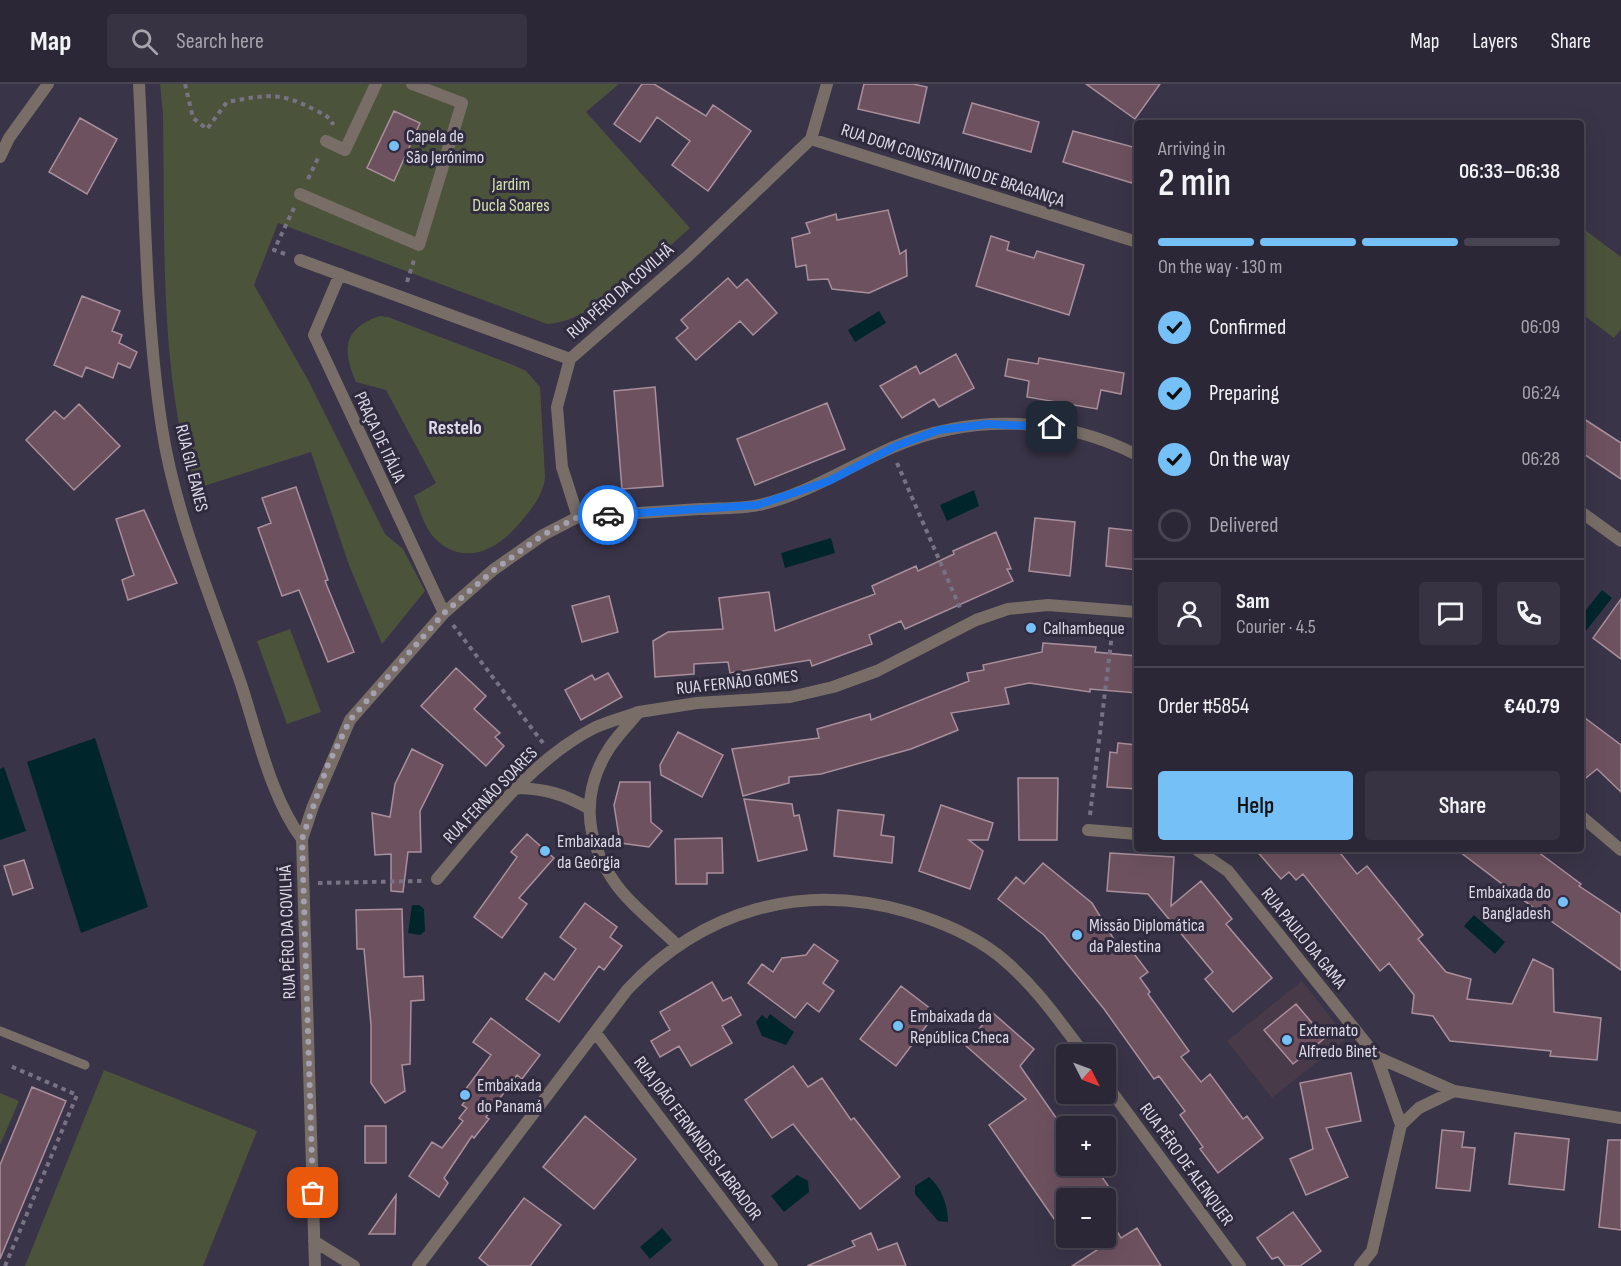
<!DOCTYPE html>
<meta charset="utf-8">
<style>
body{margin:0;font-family:"Sofia Sans Condensed",sans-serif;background:#383342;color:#f1f3f6;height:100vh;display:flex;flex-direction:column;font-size:22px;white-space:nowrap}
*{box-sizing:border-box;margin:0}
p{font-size:20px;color:#a6a5ad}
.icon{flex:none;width:33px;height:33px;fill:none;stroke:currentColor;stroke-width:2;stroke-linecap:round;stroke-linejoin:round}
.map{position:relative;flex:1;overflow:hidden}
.drawer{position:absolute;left:1134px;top:36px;width:450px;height:732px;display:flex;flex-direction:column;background:#2c2736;border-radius:6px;box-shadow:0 6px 24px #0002,0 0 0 2px #484451}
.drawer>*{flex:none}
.needle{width:39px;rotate:132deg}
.controls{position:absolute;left:1056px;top:960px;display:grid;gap:12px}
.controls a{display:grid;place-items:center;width:60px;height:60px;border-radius:6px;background:#2c2736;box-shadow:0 6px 24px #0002,0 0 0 2px #484451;font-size:30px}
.pin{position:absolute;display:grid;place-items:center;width:51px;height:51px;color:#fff;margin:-26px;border-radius:12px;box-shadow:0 3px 9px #0006}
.courier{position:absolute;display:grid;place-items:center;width:60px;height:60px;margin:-30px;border:4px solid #1a73e8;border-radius:50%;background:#fff;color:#222;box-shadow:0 2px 8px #0007}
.headline em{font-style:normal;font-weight:600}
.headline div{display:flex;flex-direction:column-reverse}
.headline{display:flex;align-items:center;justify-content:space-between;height:102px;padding:0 24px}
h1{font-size:39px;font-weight:600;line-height:45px}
.bar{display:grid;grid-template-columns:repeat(4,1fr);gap:9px 6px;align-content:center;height:72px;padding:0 24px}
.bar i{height:8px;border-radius:4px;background:#484451}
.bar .active{background:#75c0f6}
.bar p{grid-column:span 4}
.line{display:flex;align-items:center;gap:15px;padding:0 24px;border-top:2px solid #484451}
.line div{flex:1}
.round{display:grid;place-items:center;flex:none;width:63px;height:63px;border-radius:6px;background:#383342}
ol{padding:0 24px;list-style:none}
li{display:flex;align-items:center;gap:18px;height:66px}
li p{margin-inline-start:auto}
li .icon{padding:6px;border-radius:50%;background:#75c0f6;color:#111;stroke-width:4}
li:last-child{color:#a6a5ad}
li i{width:33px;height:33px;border:3px solid #484451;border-radius:50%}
.primary-button{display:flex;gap:12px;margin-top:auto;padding:12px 24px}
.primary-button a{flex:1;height:69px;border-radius:6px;background:#75c0f6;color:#111;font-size:24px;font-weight:600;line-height:69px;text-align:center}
.primary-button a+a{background:#383342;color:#f1f3f6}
header{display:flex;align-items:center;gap:36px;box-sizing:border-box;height:84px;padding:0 30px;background:#2c2736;border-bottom:2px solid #484451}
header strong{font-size:28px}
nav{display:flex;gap:33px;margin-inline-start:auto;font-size:21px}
.search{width:420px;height:54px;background:#383342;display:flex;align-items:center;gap:15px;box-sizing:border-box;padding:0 21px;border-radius:6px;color:#a6a5ad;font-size:22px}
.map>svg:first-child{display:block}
.education{fill:#483a48}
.green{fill:#4c533b}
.water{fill:#00262c}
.building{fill:#6d515f;stroke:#a98f9c;stroke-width:1.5}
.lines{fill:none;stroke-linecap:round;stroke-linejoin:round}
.path{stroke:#787384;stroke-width:4;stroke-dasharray:4.5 4.5;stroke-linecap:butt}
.service{stroke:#786e67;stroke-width:9}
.pedestrian{stroke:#786e67;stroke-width:12}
.minor{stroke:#786e67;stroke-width:12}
.done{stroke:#a4a0af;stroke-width:6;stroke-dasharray:0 10.8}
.route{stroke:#1a73e8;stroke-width:8}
.poi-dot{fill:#75c0f6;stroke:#2f2a3d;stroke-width:2}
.labels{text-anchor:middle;stroke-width:6;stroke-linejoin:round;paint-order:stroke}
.poi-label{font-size:18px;fill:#dddae7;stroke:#2f2a3d;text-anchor:start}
.street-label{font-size:18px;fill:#dddae7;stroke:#2f2a3d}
.park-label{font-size:18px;fill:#d3e2ac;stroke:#2f2a3d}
.neighbourhood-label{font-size:20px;font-weight:bold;fill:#dddae7;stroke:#2f2a3d}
</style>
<header>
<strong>Map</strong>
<div class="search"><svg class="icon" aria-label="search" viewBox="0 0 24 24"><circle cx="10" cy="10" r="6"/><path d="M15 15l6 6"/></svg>Search here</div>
<nav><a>Map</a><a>Layers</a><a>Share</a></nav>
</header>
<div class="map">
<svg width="1621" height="1182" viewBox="0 0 1621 1182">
<rect width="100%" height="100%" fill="#3a3448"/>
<!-- education -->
<path class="education" d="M1302,897L1347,954L1272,1014L1227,957Z"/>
<!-- green -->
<path class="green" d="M160,0H619L586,28L690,144C657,173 592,239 547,240L278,139L254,201L308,296L385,450L403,465L425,507L382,560L349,481L311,368L194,405C159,284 165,155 163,30Z
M1581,143L1621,173V245L1614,254L1581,229Z
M380,232L388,233L513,281L526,287L540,303L545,393C543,412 531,426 518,441C495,468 459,484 431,450C423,439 419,424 414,412L436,399L386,306L356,298C342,266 343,244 380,232Z
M290,545L321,628L287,640L257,557Z
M104,986L257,1047L203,1182H25Z
M0,1009L19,1017L0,1061Z"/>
<!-- water -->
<path class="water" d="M879,227L886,239L855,258L848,246Z
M974,406L979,422L947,437L940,421Z
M831,454L835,469L785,484L781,469Z
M1602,506L1612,514L1581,553V532Z
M95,654L148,823L81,849L27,678Z
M4,683L26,747L0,756V685Z
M412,821H419L424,825L425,847L420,851L408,849Z
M1474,831L1505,858L1495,870L1464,842Z
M770,930L794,948L786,961L762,952L756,938L762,931L767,935Z
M797,1091L808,1097L809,1108L784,1128L771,1112Z
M929,1093C942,1104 948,1122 948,1138L938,1137L915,1110V1102Z
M662,1144L672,1156L650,1175L640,1163Z"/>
<!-- building -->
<path class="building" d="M642,0H654L706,32L713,21L751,47L708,107L672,81L690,57L657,33L640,58L614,40Z
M864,0H913L927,3L919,39L858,25Z
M1086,0H1160L1135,35Z
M972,19L1039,38L1031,68L963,49Z
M394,27L420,39L394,97L367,84Z
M80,34L117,55L87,110L49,88Z
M1073,47L1137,64V82L1132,99L1063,78Z
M888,126L900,170L906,166L907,192L869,209L832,205L828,195L808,196L806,181L796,183L792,154L810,149L806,139L836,130L837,136Z
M991,152L1009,158L1007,166L1034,174L1037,167L1084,181L1069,231L976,202Z
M728,194L737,204L747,195L777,229L753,251L740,237L696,276L676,254L688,244L681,236Z
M82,212L120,227L112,247L122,251L119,259L137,268L130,284L118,279L113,294L86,283L82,293L54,281Z
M956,270L974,304L939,323L934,315L902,334L880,302L916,282L920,290Z
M1039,274L1124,289L1121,310L1101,306L1097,325L1027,313L1029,297L1005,292L1008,275L1038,280Z
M655,303L663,402L622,405L614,307Z
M827,319L845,365L755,401L737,355Z
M79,320L120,362L74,406L26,356L55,327L64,335Z
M1581,333L1621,359V395L1581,368Z
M296,403L328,496L325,497L354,568L328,578L299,506L282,512L258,444L271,439L262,414Z
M144,426L177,499L128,516L122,496L134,491L116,435Z
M1035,434L1075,438L1070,492L1029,487Z
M1109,444L1137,447V486L1106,482Z
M996,448L1011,485H1007L1013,497L905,545L901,537L869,551L872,560L812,582L810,576L730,589L728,578L694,580V590L655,593L653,557L668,548L723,545L719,514L769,508L775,547L875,510L872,502L916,482L918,487L954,470L953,467Z
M609,512L618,548L582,558L572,522Z
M1621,515V575L1593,554Z
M1043,559L1096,563L1095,568L1137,572V609L1090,605V608L1029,599L1005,604L1009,620L951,629L958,646L911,665L821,690L789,693V699L743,712L732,665L819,654L817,645L870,630L871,636L969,597L967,589L984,586L983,581L1042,568Z
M456,584L486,612L474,625L500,649L495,653L504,662L486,682L421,622Z
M608,589L622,613L581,636L565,606L592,591L595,596Z
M1581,631L1621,661V708L1597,685L1581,698Z
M678,648L723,671L702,713L661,691L660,681Z
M1118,659L1137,661V705L1107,703L1110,668L1117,669Z
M412,665L443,681L420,727L421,768H408L403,808L391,807V770L375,771L372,729L390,733L395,700Z
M1018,694H1058L1057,756H1019Z
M620,698H650L651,738L662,747L649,763L620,759L614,721Z
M744,715L792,720L794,732L799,731L807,766L758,777Z
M941,721L993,739L988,756H969L983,767L970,805L919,787Z
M838,726L884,731L881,751L894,753L892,779L834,772Z
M527,750L554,774L519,814L527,820L502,854L474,833L517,773L511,768Z
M722,754L723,789H707V800H676L675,755Z
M1255,765H1337L1357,790L1367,782L1423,851L1418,855L1446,888L1471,895L1467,915L1512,920L1533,875L1553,885L1554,928L1601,934L1597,976L1550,972L1551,967L1450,957L1433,932L1412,929L1414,911L1389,879L1380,887L1303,790L1296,796L1289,788L1281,795Z
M1456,765H1534L1581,800L1579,802L1621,830V886L1555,840Z
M1110,769L1174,773L1171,822L1201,797L1232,835L1226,840L1272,894L1233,928L1205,895L1213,888L1148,810L1107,807Z
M24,776L33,804L13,811L4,782Z
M1043,779L1092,819L1121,867L1128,862L1148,888L1140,894L1150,908L1148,910L1189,967L1181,973L1201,998L1210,990L1243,1035L1247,1032L1263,1054L1218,1089L1200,1065L1203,1063L1180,1031L1185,1027L1159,992L1154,995L1104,925L1044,851L998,815L1016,793L1024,800Z
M585,819L617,843L610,853L622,862L604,886L599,882L559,938L526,915L545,889L554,896L576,865L560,853Z
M402,825L404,893L423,892L424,916L411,917L410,980L402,981L405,1007L385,1019L371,999V941L364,865H357L356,826Z
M814,860L838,877L823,899L834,907L819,928L807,919L795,934L748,899L762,880L773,888L782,874L806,871Z
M712,898L723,917L731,913L741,931L722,942L732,959L691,982L679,962L660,973L651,957L670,946L660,928Z
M901,902L936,929L896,982L860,955Z
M1296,920L1325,954L1293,980L1264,946Z
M993,929L1034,965L1020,982L1066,1048V1082H1094L1117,1114H1066V1152L989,1041L1026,1015L965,961Z
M491,934L540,971L522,995L517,991L486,1033L489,1035L474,1054L472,1052L444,1094L448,1099L439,1113L409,1092L432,1058L442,1064L463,1037L459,1034L467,1024L462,1021L471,1010L465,1006L491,971L473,958Z
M793,982L808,1003L822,994L851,1036L854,1034L900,1093L860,1125L793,1040L772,1054L745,1016Z
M1351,989L1361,1037L1326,1044L1348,1093L1306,1111L1290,1075L1313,1065L1300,999Z
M32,1003L66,1017L0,1175V1081Z
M585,1032L636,1075L594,1125L543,1083Z
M365,1042H386V1079H365Z
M1442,1046L1464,1048L1462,1063L1475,1064L1470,1107L1436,1104Z
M1515,1049L1569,1055L1564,1106L1509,1100Z
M1608,1056H1621V1146L1599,1143Z
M396,1111L395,1150H369Z
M524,1114L561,1141L530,1182H489L479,1174Z
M1293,1128L1321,1167L1300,1182H1285L1278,1173L1272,1175L1257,1154Z
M1106,1129L1121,1154L1137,1144L1161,1182H1072L1097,1166L1089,1154H1106Z
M871,1149L878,1166L897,1159L906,1182H807L855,1162L852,1157Z"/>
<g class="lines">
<!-- path -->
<path class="path" d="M185,0L193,34L207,45L227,18C267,11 279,7 315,26C323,30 331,33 333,41
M308,95L319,72
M285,170L274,166L294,124
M407,198L414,176
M897,379L961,526
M453,541L543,659
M1090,731L1113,542
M318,799L422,797
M5,1182L77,1011L8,981"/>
<!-- service -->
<path class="service" d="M0,947L85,981"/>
<!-- pedestrian -->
<path class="pedestrian" d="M326,57L345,66L376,0
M300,110L419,161L462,19L412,0"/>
<!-- minor -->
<path class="minor" d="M139,0C145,112 145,234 162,344C175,430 213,518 241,600C257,649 271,714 302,755
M827,0L811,55L1137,158
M0,73L9,54L48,0
M300,176L570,275
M340,190L314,251L444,529
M1581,428L1621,457
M578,433C619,430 659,428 700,425C719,424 740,425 759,421C809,410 850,381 896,362C973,329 1063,333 1137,371
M518,704C545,705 564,710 588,724
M1581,732L1621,766
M1088,746L1137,750
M1196,765L1228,787L1377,973L1454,1007
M437,795C483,741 530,677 594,644C607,638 623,634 638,628
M677,861C658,842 628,819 613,796C584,753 581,707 610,663C618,651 629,640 639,628L697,619L790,613L833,603L877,587L976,536L1008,525L1048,521L1137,528
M595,948L772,1182
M1377,973L1401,1041
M1106,1000L1240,1182
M314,1157L354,1182
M315,1182L302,755L313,722L350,636L444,529L493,486L543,451L578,433L562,383L557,323L570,275L687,173L811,55
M418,1182L627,906C702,826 802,797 908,828C939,837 972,851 998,871C1033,899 1058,935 1084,970
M1360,1182L1372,1167L1401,1041L1419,1024L1454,1007L1621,1034"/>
</g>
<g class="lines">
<!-- done -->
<path class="done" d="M313,1109L302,755L327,683L350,636L444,529L494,486L543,451L578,433L608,431"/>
<!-- route -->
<path class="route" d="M608,431L758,421L829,397L896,362L939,346L988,340L1052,343"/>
</g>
<!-- markers -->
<g class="poi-dot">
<circle cx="394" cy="62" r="6"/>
<circle cx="1031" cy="544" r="6"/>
<circle cx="545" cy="767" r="6"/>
<circle cx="1563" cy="818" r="6"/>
<circle cx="1077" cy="851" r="6"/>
<circle cx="898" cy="942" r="6"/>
<circle cx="1287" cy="956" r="6"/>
<circle cx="465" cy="1011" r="6"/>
</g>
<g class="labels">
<!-- poi labels -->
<g class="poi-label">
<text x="406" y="58">Capela de<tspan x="406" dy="21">São Jerónimo</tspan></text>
<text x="1043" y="550">Calhambeque</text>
<text x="557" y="763">Embaixada<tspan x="557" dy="21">da Geórgia</tspan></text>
<text x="1551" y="814" text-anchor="end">Embaixada do<tspan x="1551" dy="21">Bangladesh</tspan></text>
<text x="1089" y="847">Missão Diplomática<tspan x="1089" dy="21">da Palestina</tspan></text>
<text x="910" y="938">Embaixada da<tspan x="910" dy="21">República Checa</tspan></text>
<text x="1299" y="952">Externato<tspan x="1299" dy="21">Alfredo Binet</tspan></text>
<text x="477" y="1007">Embaixada<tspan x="477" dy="21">do Panamá</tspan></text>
</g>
<!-- street labels -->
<g class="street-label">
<text transform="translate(953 81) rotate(18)" y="6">RUA DOM CONSTANTINO DE BRAGANÇA</text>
<text transform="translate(620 207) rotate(-41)" y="6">RUA PÊRO DA COVILHÃ</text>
<text transform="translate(380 353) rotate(65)" y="6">PRAÇA DE ITÁLIA</text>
<text transform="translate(192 384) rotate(76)" y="6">RUA GIL EANES</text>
<text transform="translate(737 598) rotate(-6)" y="6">RUA FERNÃO GOMES</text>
<text transform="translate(490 711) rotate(-46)" y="6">RUA FERNÃO SOARES</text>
<text transform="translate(287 848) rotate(-92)" y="6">RUA PÊRO DA COVILHÃ</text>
<text transform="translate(1304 854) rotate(51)" y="6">RUA PAULO DA GAMA</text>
<text transform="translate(698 1054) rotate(53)" y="6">RUA JOÃO FERNANDES LABRADOR</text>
<text transform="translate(1187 1080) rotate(54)" y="6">RUA PÊRO DE ALENQUER</text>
</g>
<!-- park labels -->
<g class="park-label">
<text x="511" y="106">Jardim<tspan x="511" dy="21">Ducla Soares</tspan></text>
</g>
<!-- neighbourhood labels -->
<g class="neighbourhood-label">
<text x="455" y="350">Restelo</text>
</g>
</g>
</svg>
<div class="controls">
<a><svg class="needle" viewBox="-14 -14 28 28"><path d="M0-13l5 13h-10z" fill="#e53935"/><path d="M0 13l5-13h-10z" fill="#a6a5ad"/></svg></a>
<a>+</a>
<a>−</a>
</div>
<div class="pin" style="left:313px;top:1109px;background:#ea580c"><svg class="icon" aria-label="bag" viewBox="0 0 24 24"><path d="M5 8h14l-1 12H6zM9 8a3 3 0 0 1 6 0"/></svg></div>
<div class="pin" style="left:1052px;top:343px;background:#1f2937"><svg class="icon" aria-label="home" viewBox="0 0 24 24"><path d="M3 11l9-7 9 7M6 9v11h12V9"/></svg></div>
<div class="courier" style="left:608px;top:431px"><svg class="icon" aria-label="car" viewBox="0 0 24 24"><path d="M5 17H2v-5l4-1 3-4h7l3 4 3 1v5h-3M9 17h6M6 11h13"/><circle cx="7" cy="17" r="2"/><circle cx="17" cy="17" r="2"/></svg></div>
<section class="drawer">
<div class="headline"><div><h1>2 min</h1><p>Arriving in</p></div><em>06:33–06:38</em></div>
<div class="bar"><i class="active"></i><i class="active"></i><i class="active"></i><i></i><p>On the way · 130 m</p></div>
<ol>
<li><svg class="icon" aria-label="check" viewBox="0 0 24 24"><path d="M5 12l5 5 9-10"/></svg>Confirmed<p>06:09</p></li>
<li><svg class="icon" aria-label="check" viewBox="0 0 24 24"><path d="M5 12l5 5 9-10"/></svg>Preparing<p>06:24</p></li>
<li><svg class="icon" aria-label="check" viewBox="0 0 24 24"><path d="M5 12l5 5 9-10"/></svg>On the way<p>06:28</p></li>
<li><i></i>Delivered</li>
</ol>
<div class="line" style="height:108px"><a class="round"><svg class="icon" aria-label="person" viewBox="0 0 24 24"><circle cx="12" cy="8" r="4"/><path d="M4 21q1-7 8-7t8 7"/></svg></a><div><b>Sam</b><p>Courier · 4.5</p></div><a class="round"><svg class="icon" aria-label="chat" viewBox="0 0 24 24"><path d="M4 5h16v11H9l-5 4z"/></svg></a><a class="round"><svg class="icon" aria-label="phone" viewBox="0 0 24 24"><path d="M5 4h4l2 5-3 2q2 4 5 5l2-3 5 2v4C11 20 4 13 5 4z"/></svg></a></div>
<div class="line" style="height:78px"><div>Order #5854</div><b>€40.79</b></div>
<div class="primary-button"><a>Help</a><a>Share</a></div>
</section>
</div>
